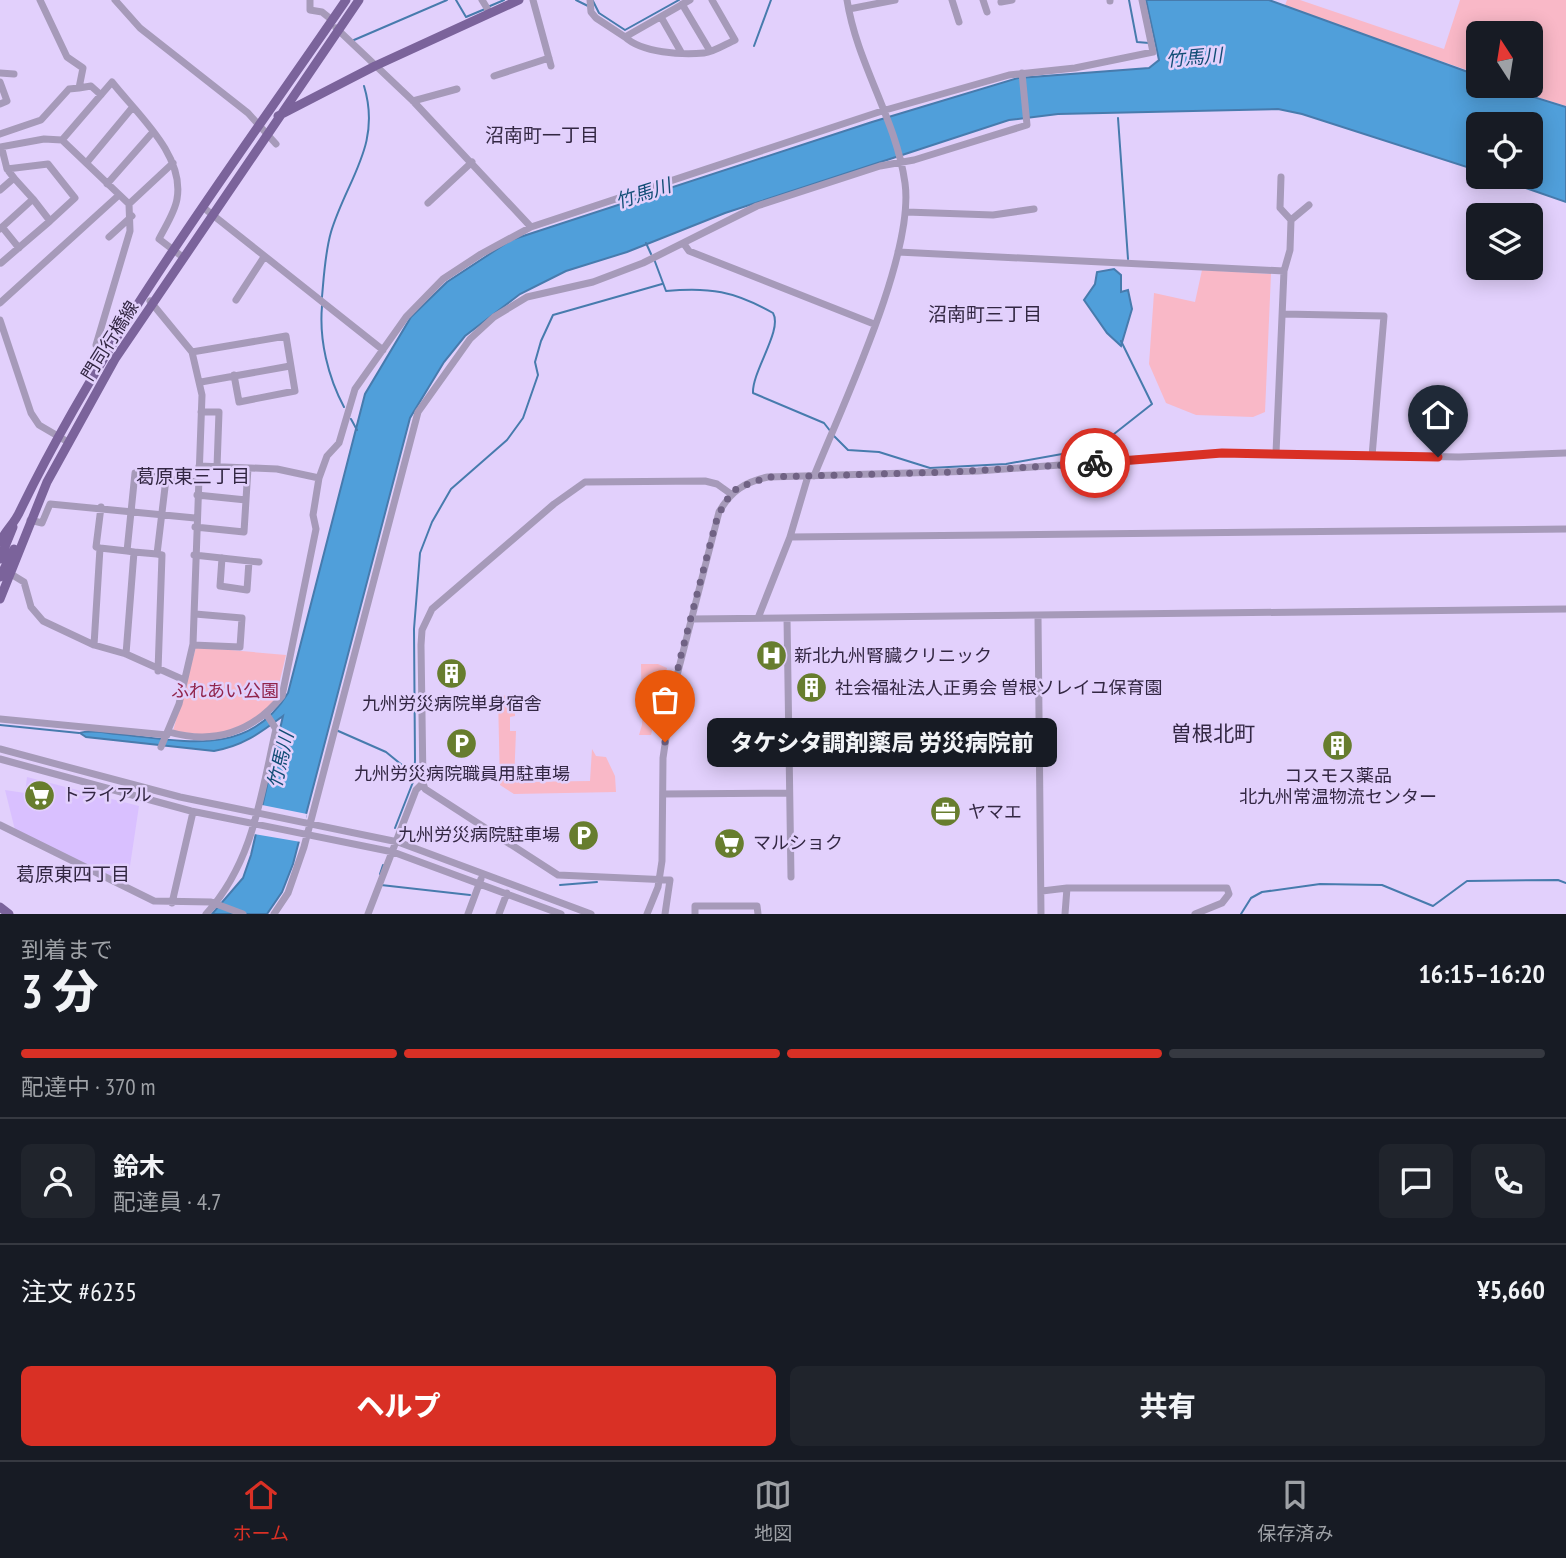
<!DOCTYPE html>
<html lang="ja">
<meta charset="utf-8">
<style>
body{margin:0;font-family:"PT Sans Narrow","Noto Sans JP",sans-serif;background:#20242c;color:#f1f3f6;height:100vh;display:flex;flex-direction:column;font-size:26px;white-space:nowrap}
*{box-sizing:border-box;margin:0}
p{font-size:23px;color:#9ea1a6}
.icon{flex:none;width:38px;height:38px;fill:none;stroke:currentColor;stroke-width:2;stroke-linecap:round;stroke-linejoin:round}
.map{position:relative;height:914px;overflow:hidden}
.side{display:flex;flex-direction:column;background:#171b24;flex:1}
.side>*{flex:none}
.needle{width:46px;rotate:348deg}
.buttons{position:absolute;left:1466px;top:21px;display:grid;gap:14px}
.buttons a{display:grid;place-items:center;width:77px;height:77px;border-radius:10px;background:#171b24;box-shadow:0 4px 18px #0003;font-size:35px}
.pin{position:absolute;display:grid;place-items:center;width:60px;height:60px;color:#fff;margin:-72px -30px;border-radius:50% 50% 50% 0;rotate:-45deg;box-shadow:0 0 7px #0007}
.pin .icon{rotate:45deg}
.courier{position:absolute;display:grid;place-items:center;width:70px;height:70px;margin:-35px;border:5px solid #d93025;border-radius:50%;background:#fff;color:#222;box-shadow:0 2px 9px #0007}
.bubble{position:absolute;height:49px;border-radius:10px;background:#171b24;box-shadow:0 4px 18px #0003;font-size:23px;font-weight:800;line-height:49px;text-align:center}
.summary em{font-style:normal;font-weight:800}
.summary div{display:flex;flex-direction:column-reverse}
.summary{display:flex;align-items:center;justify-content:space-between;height:119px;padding:0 21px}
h1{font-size:46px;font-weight:800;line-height:52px}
.bar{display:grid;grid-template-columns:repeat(4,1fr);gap:10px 7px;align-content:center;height:84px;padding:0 21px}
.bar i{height:9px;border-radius:5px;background:#363941}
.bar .selected{background:#d93025}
.bar p{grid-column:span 4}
.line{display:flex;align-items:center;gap:18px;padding:0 21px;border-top:2px solid #363941}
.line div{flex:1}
.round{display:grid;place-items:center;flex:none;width:74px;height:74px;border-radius:10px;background:#20242c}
.primary-button{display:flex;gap:14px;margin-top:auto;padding:14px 21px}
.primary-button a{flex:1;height:80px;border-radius:10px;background:#d93025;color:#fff;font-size:28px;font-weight:800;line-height:80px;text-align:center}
.primary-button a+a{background:#20242c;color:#f1f3f6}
.tab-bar{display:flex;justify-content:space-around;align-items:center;height:98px;border-top:2px solid #363941;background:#171b24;font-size:19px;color:#9ea1a6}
.tab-bar a{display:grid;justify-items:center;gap:4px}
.tab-bar .selected{color:#d93025}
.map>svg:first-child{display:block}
.built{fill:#d9c0ff}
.green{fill:#f9b8c7}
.water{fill:#509fda;stroke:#477bad;stroke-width:2}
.pier{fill:#e2d0fc}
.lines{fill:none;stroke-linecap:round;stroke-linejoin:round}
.stream{stroke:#477bad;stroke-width:2}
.minor{stroke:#a69ab9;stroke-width:7}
.major{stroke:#7b639b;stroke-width:9}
.done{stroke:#706284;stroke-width:7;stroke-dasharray:0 12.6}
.route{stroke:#d93025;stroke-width:9}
.labels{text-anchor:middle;stroke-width:5;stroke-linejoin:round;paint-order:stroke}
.street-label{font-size:18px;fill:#332743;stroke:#e2d0fc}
.poi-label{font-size:18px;fill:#332743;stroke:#e2d0fc;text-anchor:start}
.park-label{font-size:18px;fill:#91244c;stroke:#e2d0fc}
.water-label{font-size:19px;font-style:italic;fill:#124d75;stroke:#e2d0fc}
.neighbourhood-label{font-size:19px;fill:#332743;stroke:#e2d0fc}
.quarter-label{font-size:21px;fill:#332743;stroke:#e2d0fc}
</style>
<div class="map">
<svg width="1566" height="914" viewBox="0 0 1566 914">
<rect width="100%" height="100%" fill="#e2d0fc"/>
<!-- built -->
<path class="built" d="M27,777L139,806L127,886L15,830L5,790L25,793Z"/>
<!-- green -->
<path class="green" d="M1287,0H1300L1444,49L1460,0H1566V106L1501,86H1531V33H1479V74L1284,8Z
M1202,270L1271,274L1265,412L1253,417L1196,415L1166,403L1149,364L1154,293L1195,302Z
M196,647L286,655L275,701L257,719L214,736L173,731Z
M641,664H658L667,668L651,735H639L642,725Z
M515,695V716L510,717V731H516L514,782L590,781L592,749L596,756L606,757L615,776L616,792L514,794L500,785L498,696Z"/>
<!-- water -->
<path class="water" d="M1146,0H1269L1479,76V86H1498L1566,107V202L1494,177H1531V124H1479V171L1302,114L1278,109L1058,114L1009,120L725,213L627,252L566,271L520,294L465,336L444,362L410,418L293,864L282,892L267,914H212L243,878L251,855L283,716C260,733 243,746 214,751L86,737L80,733C90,729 106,733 117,734C181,740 248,759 288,693L365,394L411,317L447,282L511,240L872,122L1018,78L1149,68L1159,60Z
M1114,269L1121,275V292L1128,290L1132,309L1121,346L1107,333L1084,300L1095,284L1097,272Z"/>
<!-- pier -->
<path class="pier" d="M262,805L307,814L301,842L254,834Z"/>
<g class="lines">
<!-- stream -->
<path class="stream" d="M456,0L466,17L485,9
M576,0L588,6
M1129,0L1137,42L1149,43
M593,1L599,13L625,30L679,0
M490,6L504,0
M354,40L447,0
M754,46L771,0
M1118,118L1128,259
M646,243L651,254
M654,259L666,291C710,287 734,291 773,313C783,330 752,371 753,393L824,423L831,432
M322,297C324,275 325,253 331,232C347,179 382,145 364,86
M322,306C319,340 328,377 344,407
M351,419L357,430
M834,436L848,450L879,452L930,468L1006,464L1090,449L1100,445L1152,404L1121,341
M0,725L79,733
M336,730L386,752L413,774
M395,828L413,782L415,761L414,629L420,553L432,522L451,489L507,440L523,418L538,375L535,362L541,341L553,315L662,284
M380,874L383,865
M381,885L470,895
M560,885L597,882
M1241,914L1251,898L1262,892L1320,884L1382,885L1433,906L1467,881L1558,880L1566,883"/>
<!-- minor -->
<path class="minor" d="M40,0L67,57L83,68L79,88L91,86L101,95
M115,0L140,28L248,113L276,144
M310,0V10L322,12L332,20
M482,0L490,13
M533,0L551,66
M590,0L591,12L596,18L625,37L690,0
M952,0L959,22
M983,0L987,12
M1110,0V1
M1001,2L1012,0
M682,4L710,51
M849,9L895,0
M661,17L681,52
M336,28L413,101L531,227
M625,37C642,53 682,55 704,53C714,52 726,44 735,40L712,0
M0,73L14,74
M494,76L549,58
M0,82L7,101L0,104
M413,101L457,89
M0,134L41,120L69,89L79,88
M62,140L112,82C137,114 185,155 177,199C175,212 165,227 159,239L184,258
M0,147L44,139L62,140L129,204L130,231L96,345L109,355
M2,149L7,169
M88,161L132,108
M1281,177L1280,208L1291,220
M14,178L33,199
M107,184L152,133
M0,190L14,178L7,169L48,164L75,198L50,221L33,199L0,229
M428,203L472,162
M129,204L173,163
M204,208L383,350
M906,212L993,215L1034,209
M2,227L19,248
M109,237L132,216
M684,244L689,251L874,324
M898,252L1284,271
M1,263L50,221
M236,300L264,257
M150,301L192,352L202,395L193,644L179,704L161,747
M0,303L119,195
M1283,314L1384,316L1372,456
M0,320L31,413L39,425L68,442
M192,352L286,336L295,391L239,402L234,375
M201,382L290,366
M201,412H219L217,467
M1276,453L1284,271L1290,250L1291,220L1309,205
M199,466L277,469L319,478
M814,476C842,406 915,254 905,183C896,119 857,64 847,0
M197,495L246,500
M30,520L42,523L50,504L195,518
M195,527L244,532L248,468
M790,537L1566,529
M100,548L96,547L101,507
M134,552L157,554
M194,555L259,562
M222,558L220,586L247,590L249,561
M6,571L24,582L31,607L43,621L94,645L126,654L184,680
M1038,616L1041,914
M758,618L790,537L808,476
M787,618L791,877
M691,619L1566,609
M94,645L100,548L127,551
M193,645L240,647L242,618L195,614
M126,654L134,552L127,551L135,473L166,479
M158,671L162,555L157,554L166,479L198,482
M0,719L167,735
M169,732C214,745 253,732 282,696L316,529L313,515L319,478L327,456L339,443L355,389L406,317L443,279L481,254L531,227L882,111L1009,75L1075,68L1153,52L1142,0
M0,749L180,797L398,842L591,914
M0,759L191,811L393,852L561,914
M423,783L425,789L558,875L670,880L665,914
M663,794L789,793
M0,825L154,901L211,902L243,914
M1042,891L1067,888H1227L1229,894L1222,903L1195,914
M172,903L193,812
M206,914C253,863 261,795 276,729L267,715
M274,914L288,893L304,847L418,412L470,339L494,317L527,297L593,282L643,263L757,206L880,166L914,160L1027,125L1022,73
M368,914L416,790L423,783L421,645L422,630L432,609L554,504L585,482L705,481L717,484L731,494
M468,914L481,879
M499,914L507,893
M647,914L658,887L662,861L663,758L673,691L719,512C731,491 745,482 768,477L978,471L1222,453L1459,457L1566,453
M695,914V906H757L758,914
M1065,914L1067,888"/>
<!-- major -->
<path class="major" d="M278,116L375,66L519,0
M0,542C5,531 15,523 20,511C109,328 232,167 346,0
M0,559L13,527
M0,577L14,549
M0,599L47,482L115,359L359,0
M0,907L9,914"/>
</g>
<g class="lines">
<!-- done -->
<path class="done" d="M665,742L679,663L716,522L724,503L737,488L768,477L954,472L1095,463"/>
<!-- route -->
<path class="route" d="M1095,463L1222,453L1438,457"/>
</g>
<!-- icons -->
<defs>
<symbol id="hospital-disc" viewBox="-11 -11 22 22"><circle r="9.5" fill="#677d2e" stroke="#e2d0fc"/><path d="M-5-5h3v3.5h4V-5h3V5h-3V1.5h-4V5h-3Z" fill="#fff"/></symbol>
<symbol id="building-disc" viewBox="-11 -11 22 22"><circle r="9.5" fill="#677d2e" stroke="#e2d0fc"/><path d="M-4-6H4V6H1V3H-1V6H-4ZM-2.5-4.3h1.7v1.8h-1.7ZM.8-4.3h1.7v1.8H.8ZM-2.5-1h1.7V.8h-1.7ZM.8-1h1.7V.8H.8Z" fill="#fff"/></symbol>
<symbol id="parking-disc" viewBox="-11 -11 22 22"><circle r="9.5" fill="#677d2e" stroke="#e2d0fc"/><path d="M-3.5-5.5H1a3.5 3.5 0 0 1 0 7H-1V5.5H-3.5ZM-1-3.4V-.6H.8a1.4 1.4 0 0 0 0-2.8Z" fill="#fff"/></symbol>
<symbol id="supermarket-disc" viewBox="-11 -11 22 22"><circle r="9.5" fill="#677d2e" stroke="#e2d0fc"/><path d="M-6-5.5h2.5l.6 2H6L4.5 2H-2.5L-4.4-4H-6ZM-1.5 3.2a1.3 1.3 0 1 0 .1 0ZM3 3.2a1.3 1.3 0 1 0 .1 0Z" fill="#fff"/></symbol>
<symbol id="office-disc" viewBox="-11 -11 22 22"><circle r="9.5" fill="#677d2e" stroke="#e2d0fc"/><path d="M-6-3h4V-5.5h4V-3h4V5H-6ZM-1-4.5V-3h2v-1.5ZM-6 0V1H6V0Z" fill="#fff"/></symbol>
</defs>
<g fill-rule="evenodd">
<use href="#hospital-disc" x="754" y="638" width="35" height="35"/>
<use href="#building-disc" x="434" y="656" width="35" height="35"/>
<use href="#building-disc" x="794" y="670" width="35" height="35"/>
<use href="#parking-disc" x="444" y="726" width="35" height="35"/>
<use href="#building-disc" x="1320" y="728" width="35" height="35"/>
<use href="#supermarket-disc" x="22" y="778" width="35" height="35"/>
<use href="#office-disc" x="928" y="794" width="35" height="35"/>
<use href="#parking-disc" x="566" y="818" width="35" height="35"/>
<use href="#supermarket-disc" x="712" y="826" width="35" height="35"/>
</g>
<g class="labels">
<!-- street labels -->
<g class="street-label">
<text transform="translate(110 341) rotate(-58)" y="6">門司行橋線</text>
</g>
<!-- poi labels -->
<g class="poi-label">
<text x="794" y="662">新北九州腎臓クリニック</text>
<text x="835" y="694">社会福祉法人正勇会 曽根ソレイユ保育園</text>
<text x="452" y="710" text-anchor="middle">九州労災病院単身宿舎</text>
<text x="462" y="780" text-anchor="middle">九州労災病院職員用駐車場</text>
<text x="1338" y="782" text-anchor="middle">コスモス薬品<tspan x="1338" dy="21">北九州常温物流センター</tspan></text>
<text x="62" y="801">トライアル</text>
<text x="968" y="818">ヤマエ</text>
<text x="560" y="841" text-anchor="end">九州労災病院駐車場</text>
<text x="753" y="849">マルショク</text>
</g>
<!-- park labels -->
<g class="park-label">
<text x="225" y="697">ふれあい公園</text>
</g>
<!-- water labels -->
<g class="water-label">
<text transform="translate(1194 57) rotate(-5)" y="7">竹馬川</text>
<text transform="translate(643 193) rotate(-18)" y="7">竹馬川</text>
<text transform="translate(280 760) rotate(-77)" y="7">竹馬川</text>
</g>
<!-- neighbourhood labels -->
<g class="neighbourhood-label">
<text x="542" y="142">沼南町一丁目</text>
<text x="985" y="321">沼南町三丁目</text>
<text x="193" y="483">葛原東三丁目</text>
<text x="73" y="881">葛原東四丁目</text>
</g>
<!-- quarter labels -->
<g class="quarter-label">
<text x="1213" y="741">曽根北町</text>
</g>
</g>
</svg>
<div class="buttons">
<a><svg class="needle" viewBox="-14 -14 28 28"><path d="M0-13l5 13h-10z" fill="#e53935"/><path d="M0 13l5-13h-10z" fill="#9ea1a6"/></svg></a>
<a><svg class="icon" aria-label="locate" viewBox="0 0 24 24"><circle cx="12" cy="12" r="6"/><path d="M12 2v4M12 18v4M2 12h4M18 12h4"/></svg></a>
<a><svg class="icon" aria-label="layers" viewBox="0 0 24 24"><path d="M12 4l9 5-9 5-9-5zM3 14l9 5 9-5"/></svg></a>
</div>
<div class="pin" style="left:665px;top:742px;background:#ea580c"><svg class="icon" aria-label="bag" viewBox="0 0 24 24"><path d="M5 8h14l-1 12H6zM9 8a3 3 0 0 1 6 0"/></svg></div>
<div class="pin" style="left:1438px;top:457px;background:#1f2937"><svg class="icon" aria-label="home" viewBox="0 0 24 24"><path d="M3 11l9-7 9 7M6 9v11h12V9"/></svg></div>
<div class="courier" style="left:1095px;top:463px"><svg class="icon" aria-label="bike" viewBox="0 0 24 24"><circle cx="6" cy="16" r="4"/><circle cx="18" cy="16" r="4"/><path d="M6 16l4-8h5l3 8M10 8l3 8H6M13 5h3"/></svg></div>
<div class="bubble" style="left:707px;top:718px;width:350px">タケシタ調剤薬局 労災病院前</div>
</div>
<section class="side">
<div class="summary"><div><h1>3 分</h1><p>到着まで</p></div><em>16:15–16:20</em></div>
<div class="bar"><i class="selected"></i><i class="selected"></i><i class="selected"></i><i></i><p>配達中 · 370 m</p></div>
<div class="line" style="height:126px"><a class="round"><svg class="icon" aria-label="person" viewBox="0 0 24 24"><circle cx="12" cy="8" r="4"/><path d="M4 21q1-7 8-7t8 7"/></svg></a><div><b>鈴木</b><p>配達員 · 4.7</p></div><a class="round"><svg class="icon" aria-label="chat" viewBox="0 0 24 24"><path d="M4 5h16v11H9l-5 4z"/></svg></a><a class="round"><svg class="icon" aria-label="phone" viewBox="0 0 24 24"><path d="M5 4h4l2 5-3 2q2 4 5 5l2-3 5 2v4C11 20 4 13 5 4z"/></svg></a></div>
<div class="line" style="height:91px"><div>注文 #6235</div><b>¥5,660</b></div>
<div class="primary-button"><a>ヘルプ</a><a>共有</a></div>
</section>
<nav class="tab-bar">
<a class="selected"><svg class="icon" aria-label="home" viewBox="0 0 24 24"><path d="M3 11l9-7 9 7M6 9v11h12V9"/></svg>ホーム</a>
<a><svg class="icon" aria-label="map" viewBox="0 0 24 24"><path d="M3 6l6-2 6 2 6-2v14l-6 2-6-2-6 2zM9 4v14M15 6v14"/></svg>地図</a>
<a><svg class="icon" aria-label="saved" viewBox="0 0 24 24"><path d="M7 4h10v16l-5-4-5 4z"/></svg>保存済み</a>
</nav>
